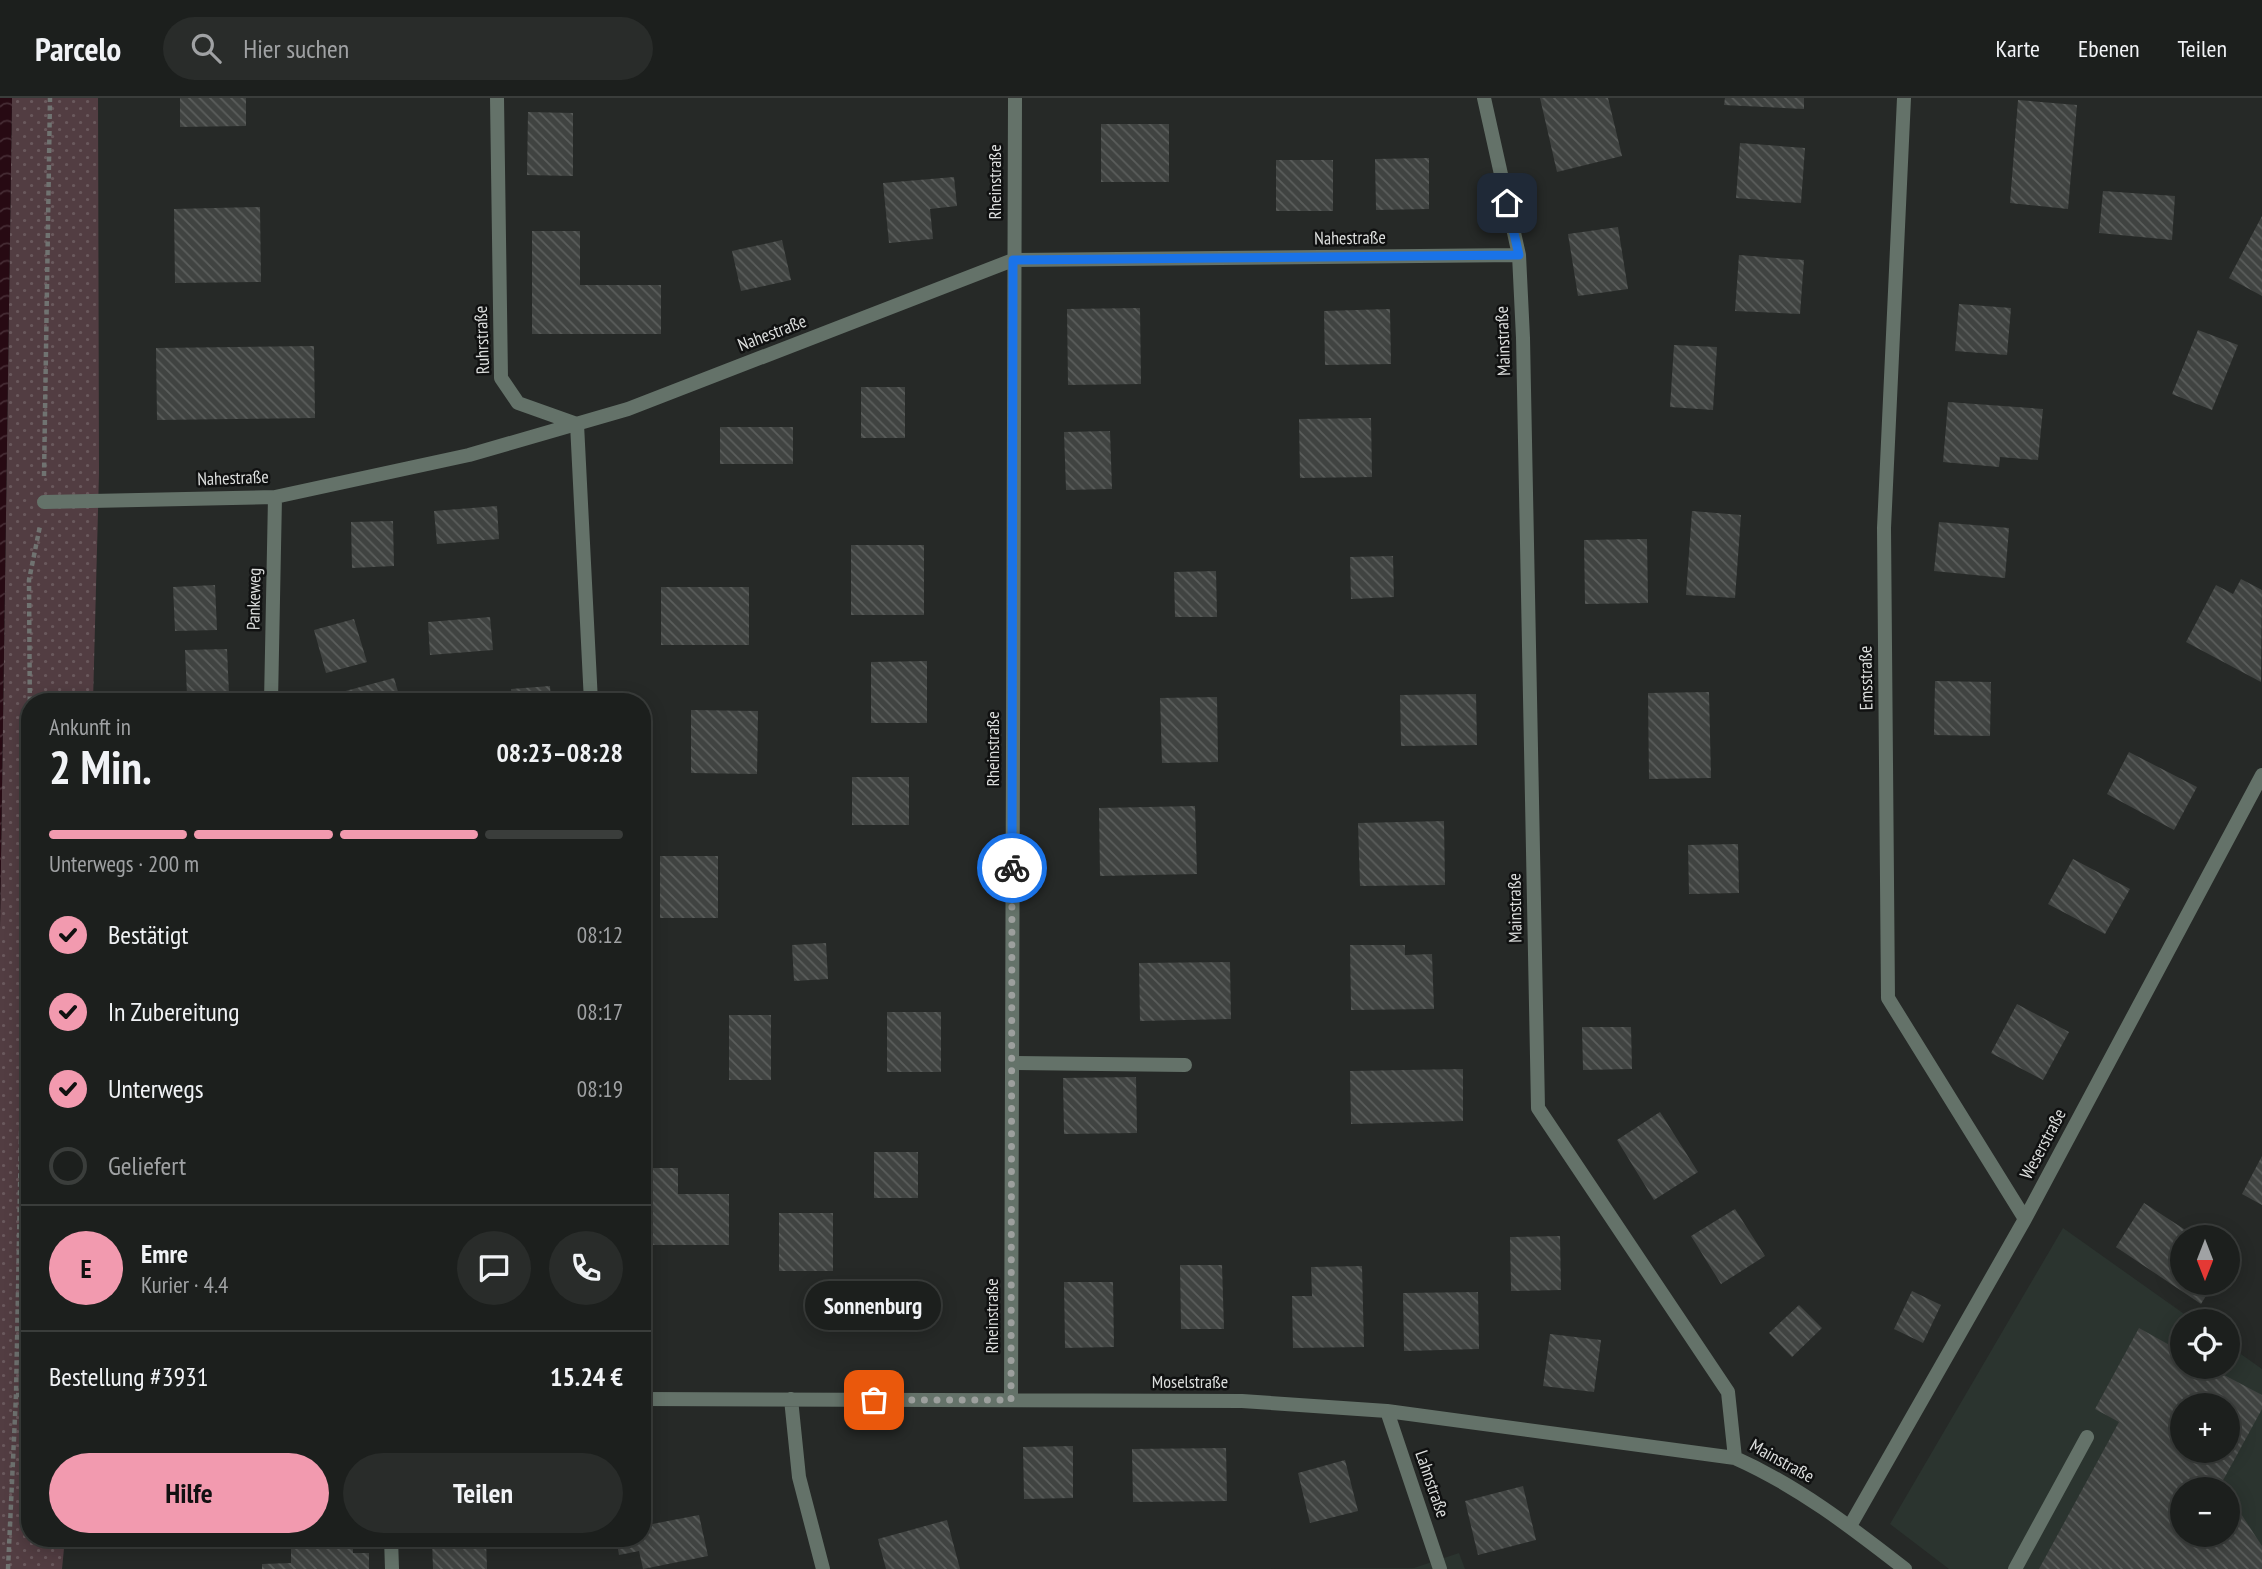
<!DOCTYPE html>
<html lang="de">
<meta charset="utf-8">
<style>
body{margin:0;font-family:"PT Sans Narrow",sans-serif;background:#292c2a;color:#f1f3f6;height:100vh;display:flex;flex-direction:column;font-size:26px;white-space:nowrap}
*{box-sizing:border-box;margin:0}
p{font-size:23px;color:#a0a2a4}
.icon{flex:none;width:38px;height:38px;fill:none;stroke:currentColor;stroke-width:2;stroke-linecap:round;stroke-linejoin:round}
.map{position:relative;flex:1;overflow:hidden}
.sheet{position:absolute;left:21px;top:595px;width:630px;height:854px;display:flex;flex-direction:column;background:#1c1f1d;border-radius:28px;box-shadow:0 4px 18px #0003,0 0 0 2px #3a3d3b}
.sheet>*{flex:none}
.needle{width:46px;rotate:180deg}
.buttons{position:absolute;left:2170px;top:1127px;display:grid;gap:14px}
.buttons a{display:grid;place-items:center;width:70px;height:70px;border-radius:50%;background:#1c1f1d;box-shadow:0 4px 18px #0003,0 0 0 2px #3a3d3b;font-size:35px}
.pin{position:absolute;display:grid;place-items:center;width:60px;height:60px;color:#fff;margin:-30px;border-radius:14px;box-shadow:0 4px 10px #0006}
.courier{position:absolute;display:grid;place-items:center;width:70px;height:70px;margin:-35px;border:5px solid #1a73e8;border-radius:50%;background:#fff;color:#222;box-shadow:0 2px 9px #0007}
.bubble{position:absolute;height:49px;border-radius:24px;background:#1c1f1d;box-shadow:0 4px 18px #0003,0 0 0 2px #3a3d3b;font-size:23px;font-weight:800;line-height:49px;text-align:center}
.head em{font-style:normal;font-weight:800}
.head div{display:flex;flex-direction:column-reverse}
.head{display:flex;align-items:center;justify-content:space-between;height:119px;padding:0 28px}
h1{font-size:46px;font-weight:800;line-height:52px}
.bar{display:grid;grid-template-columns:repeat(4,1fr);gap:10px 7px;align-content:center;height:84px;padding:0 28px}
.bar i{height:9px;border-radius:5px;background:#3a3d3b}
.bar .on{background:#f29aaf}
.bar p{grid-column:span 4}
.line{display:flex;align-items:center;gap:18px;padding:0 28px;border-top:2px solid #3a3d3b}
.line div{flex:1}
.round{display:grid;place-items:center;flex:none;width:74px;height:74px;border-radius:37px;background:#292c2a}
ol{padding:0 28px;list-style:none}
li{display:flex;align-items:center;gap:21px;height:77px}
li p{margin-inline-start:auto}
li .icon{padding:7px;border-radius:50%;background:#f29aaf;color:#111;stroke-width:4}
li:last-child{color:#a0a2a4}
li i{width:38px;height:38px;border:4px solid #3a3d3b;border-radius:50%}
.primary-button{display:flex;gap:14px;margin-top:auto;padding:14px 28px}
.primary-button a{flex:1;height:80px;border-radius:42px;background:#f29aaf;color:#111;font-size:28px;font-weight:800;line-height:80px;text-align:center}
.primary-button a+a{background:#292c2a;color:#f1f3f6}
header{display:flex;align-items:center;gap:42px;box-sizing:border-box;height:98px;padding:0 35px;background:#1c1f1d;border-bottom:2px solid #3a3d3b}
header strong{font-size:33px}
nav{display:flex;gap:38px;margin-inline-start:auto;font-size:24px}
.search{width:490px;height:63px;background:#292c2a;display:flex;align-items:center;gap:18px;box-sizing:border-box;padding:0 24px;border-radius:38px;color:#a0a2a4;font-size:26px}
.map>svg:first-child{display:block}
.built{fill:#2b342f;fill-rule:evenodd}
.grass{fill:url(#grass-dots)}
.water{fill:url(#water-waves)}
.building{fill:url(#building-back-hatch);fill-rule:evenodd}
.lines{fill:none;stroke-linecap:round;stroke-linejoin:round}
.path{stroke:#707371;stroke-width:4.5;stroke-dasharray:5 3.5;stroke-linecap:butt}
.lane{stroke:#647269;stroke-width:14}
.street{stroke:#647269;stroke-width:14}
.done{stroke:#9c9f9d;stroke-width:7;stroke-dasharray:0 12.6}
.route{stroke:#1a73e8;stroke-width:9}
.labels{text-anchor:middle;stroke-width:5;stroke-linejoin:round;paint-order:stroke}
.street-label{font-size:18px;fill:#dcdedd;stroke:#101111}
</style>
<header>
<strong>Parcelo</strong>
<div class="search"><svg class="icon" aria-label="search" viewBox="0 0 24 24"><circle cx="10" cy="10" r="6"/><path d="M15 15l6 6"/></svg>Hier suchen</div>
<nav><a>Karte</a><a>Ebenen</a><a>Teilen</a></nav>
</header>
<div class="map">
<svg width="2262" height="1471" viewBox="0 0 2262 1471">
<defs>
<pattern id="grass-dots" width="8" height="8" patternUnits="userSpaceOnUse" patternTransform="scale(1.75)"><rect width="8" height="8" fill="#523d42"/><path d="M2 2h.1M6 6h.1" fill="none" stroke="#6a595d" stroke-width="1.8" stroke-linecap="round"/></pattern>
<pattern id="water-waves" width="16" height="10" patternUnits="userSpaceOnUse" patternTransform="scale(1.75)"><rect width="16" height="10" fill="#270a13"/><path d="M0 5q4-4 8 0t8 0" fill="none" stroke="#462d35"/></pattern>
<pattern id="building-back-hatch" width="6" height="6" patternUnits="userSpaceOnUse" patternTransform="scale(1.75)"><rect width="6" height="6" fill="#404341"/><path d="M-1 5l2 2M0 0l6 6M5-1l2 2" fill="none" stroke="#5b5e5c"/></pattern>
</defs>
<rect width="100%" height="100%" fill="#262927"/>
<!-- built -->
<path class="built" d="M2063,1130L2194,1223H2182V1269H2228V1247L2262,1271V1471H1949L1890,1426ZM2182,1307H2228V1353H2182ZM2182,1391H2228V1437H2182Z
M1459,1455L1465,1471H1250L1414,1470Z"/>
<!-- grass -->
<path class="grass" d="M12,0H98L99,375L93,604H30V1440H65L62,1471H0V831Z"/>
<!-- water -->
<path class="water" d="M0,0H12L0,831Z"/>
<!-- building -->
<path class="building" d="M180,0H246V28L180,29Z
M1540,0H1608L1622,58L1557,74Z
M1725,0H1804V11L1724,7Z
M2018,2L2077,7L2068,111L2010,105Z
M528,14L573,15V78L527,77Z
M1101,26H1169V84H1101Z
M1740,45L1805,50L1801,105L1736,100Z
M1429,60V111L1376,112L1375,61Z
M1276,62H1333V113H1276Z
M954,79L957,108L930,111L933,141L889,145L883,85Z
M2103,93L2175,98L2172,142L2099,135Z
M260,109L261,184L175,185L174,111Z
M2262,118V198L2229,180Z
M1618,129L1628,191L1578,198L1568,136Z
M532,133H580V187H661V236H532Z
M782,142L791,182L741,193L732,153Z
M1739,157L1804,162L1800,216L1735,213Z
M1959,206L2011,210L2007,257L1955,253Z
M1140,210L1141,286L1068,287L1067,211Z
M1390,211L1391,266L1325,267L1324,213Z
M2198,232L2238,247L2212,312L2172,296Z
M1674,247L1717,249L1713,312L1670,309Z
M314,248L315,320L157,322L156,250Z
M861,289H905V340H861Z
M1948,304L2043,311L2038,362L2000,359L1999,369L1943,364Z
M1371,320L1372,379L1300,380L1299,321Z
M720,329H793V366H720Z
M1110,333L1112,391L1066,392L1064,334Z
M497,408L499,441L437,446L434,413Z
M1692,413L1741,417L1735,500L1686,497Z
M393,423L394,468L352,470L351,424Z
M1939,424L2009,430L2005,480L1934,473Z
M1647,441L1648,505L1585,506L1584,442Z
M851,447H924V517H851Z
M1393,458L1394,499L1351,501L1350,459Z
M1216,473L1217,519H1175L1174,474Z
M2241,481L2262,492L2261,584L2186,544L2216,487L2233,496Z
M215,487L217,532L175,533L173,489Z
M661,489H749V547H661Z
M490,519L493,552L430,557L428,524Z
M354,521L367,564L326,575L314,532Z
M227,551L229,596L187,597L185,552Z
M927,563V625H871V564Z
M394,580L401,604H324L323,599Z
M1935,583L1991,584L1990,638L1934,637Z
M550,588L551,604H512L511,591Z
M1709,594L1711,680L1649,681L1648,595Z
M1476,596L1477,647L1401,648L1400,597Z
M1217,599L1218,664L1162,665L1160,600Z
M691,612L758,613L757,676L691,675Z
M2129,654L2197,689L2174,732L2107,696Z
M852,679H909V727H852Z
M1195,708L1197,776L1100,778L1099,710Z
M1444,723L1445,787L1360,788L1358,725Z
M1738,746L1739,795L1689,796L1688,747Z
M660,758H718V820H660Z
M2073,761L2130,791L2105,836L2048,806Z
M826,845L828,881L794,883L792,847Z
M1350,847H1405V857L1432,856L1434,911L1351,912Z
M1230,864L1231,921L1140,923L1139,865Z
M2017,906L2069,934L2043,982L1991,955Z
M887,914H941V974H887Z
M729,917H771V982H729Z
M1582,929H1631L1632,971L1583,972Z
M1463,971V1023L1351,1026L1350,973Z
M1136,979L1137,1035L1064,1036L1063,980Z
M1660,1014L1698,1074L1654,1102L1617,1042Z
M874,1054H918V1100H874Z
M2262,1058V1107L2242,1096Z
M645,1070H678V1096H729V1147H645Z
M2144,1105L2187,1133L2180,1144L2182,1185H2214L2201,1206L2116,1149Z
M1735,1111L1765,1158L1721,1186L1691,1138Z
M779,1115H833V1173H779Z
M1560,1138L1561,1192L1511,1193L1510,1139Z
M1180,1167H1222L1224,1231H1181Z
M1362,1168L1364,1249L1293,1250L1292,1198H1312L1311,1169Z
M1064,1184H1113L1114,1249L1065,1250Z
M1912,1193L1941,1207L1923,1245L1894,1231Z
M1478,1194L1479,1251L1404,1253L1403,1195Z
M1799,1207L1822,1230L1792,1259L1769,1235Z
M2139,1230L2182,1254V1269H2209L2262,1297V1311L2221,1386L2225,1391H2182V1437H2228V1396L2262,1448V1471H2039L2119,1324L2095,1311ZM2182,1307H2228V1353H2182Z
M1550,1236L1601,1242L1594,1294L1543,1288Z
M1073,1348V1400L1024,1401L1023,1349Z
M1226,1350L1227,1403L1133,1404L1132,1351Z
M1345,1362L1358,1413L1310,1425L1298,1375Z
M1523,1388L1536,1442L1478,1457L1465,1403Z
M699,1417L708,1458L643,1471L639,1453L619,1457L616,1440H642V1428Z
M947,1422L960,1471H886L878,1441Z
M291,1440H353V1455H369V1471H262V1466L291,1465Z
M486,1443L487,1471H433L432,1444Z"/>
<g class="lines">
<!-- path -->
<path class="path" d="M44,378L50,0
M30,629L29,482L40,428
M22,987L30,990
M16,1297H30
M8,1471L16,1297L22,987L30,961"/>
<!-- lane -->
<path class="lane" d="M1012,965L1185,967
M2015,1471L2087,1339"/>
<!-- street -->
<path class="street" d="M497,0L501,280L518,305L577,326L591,604
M1484,0L1519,157L1523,240L1538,1010L1728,1294L1735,1360C1798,1388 1851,1429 1905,1471
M1904,0L1884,430L1888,900L2025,1121
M44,404L275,399L469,357L628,311L1013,162L1519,157
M271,604L275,399
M642,1301L1242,1303L1387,1313L1735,1360
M791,1301L799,1379L823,1471
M1011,1302L1015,0
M1387,1313L1440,1471
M1850,1428L2025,1121L2262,677
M391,1440L392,1471"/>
</g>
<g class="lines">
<!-- done -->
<path class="done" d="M874,1302H1011L1012,770"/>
<!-- route -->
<path class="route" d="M1012,770L1013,162L1519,157L1507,105"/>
</g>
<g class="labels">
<!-- street labels -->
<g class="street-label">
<text transform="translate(995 84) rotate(-90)" y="6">Rheinstraße</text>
<text transform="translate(1350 140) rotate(-1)" y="6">Nahestraße</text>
<text transform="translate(772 235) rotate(-21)" y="6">Nahestraße</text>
<text transform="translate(482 242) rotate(-92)" y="6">Ruhrstraße</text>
<text transform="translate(1503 243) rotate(-92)" y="6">Mainstraße</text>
<text transform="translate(233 380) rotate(-2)" y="6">Nahestraße</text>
<text transform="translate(254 501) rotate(-89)" y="6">Pankeweg</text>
<text transform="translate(1866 580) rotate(-91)" y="6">Emsstraße</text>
<text transform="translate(993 651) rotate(-90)" y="6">Rheinstraße</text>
<text transform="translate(1515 810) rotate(-91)" y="6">Mainstraße</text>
<text transform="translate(2043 1046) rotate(-62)" y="6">Weserstraße</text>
<text transform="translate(992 1218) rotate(-90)" y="6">Rheinstraße</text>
<text x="1190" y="1290">Moselstraße</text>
<text transform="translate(1782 1363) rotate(29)" y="6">Mainstraße</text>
<text transform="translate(1432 1386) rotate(71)" y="6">Lahnstraße</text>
</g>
</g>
</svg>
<div class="buttons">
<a><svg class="needle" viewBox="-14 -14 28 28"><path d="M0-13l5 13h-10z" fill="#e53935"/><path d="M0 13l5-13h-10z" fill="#a0a2a4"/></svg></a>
<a><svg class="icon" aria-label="locate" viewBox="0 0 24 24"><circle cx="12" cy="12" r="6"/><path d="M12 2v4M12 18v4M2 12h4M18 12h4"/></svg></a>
<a>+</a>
<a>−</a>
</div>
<div class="pin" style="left:874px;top:1302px;background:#ea580c"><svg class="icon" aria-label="bag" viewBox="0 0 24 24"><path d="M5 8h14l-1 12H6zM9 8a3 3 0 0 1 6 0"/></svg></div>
<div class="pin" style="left:1507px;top:105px;background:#1f2937"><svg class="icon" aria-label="home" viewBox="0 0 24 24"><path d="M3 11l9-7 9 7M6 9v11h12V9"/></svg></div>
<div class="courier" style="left:1012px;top:770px"><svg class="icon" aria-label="bike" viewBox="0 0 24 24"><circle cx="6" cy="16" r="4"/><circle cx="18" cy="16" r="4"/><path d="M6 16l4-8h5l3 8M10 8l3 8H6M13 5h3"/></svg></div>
<div class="bubble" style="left:805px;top:1183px;width:136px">Sonnenburg</div>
<section class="sheet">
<div class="head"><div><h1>2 Min.</h1><p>Ankunft in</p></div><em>08:23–08:28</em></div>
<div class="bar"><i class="on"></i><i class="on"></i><i class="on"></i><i></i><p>Unterwegs · 200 m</p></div>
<ol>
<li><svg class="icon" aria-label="check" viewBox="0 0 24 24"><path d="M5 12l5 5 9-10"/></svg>Bestätigt<p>08:12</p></li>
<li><svg class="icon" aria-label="check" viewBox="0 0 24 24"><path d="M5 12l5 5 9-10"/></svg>In Zubereitung<p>08:17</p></li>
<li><svg class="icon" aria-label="check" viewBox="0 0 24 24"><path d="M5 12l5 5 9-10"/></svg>Unterwegs<p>08:19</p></li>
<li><i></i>Geliefert</li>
</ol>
<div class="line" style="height:126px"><b class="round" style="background:#f29aaf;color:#111">E</b><div><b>Emre</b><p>Kurier · 4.4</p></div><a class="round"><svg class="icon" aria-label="chat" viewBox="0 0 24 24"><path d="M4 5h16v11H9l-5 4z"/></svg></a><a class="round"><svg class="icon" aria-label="phone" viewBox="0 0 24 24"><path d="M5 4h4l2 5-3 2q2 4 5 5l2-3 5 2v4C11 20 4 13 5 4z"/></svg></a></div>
<div class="line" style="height:91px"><div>Bestellung #3931</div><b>15.24 €</b></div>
<div class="primary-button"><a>Hilfe</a><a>Teilen</a></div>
</section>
</div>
